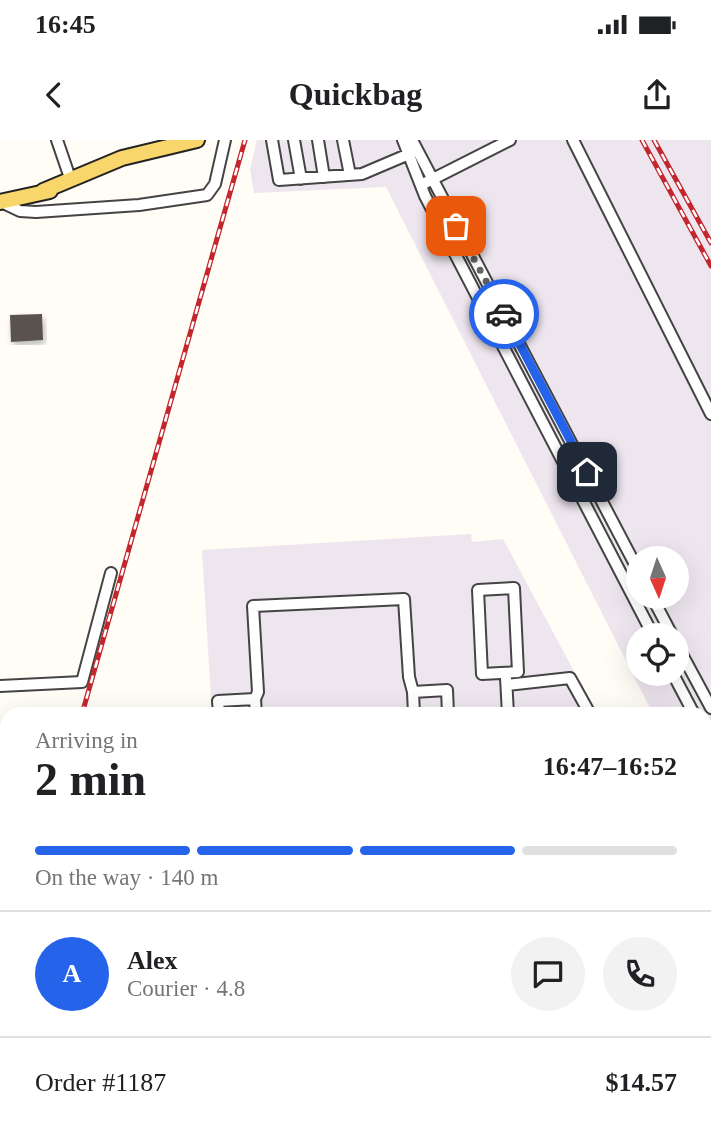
<!DOCTYPE html>
<meta charset="utf-8">
<style>
body{margin:0;font-family:Georgia,serif;background:#f2f2f2;color:#202124;height:100vh;display:flex;flex-direction:column;font-size:26px;white-space:nowrap}
*{box-sizing:border-box;margin:0}
p{font-size:23px;color:#757577}
.icon{flex:none;width:38px;height:38px;fill:none;stroke:currentColor;stroke-width:2;stroke-linecap:round;stroke-linejoin:round}
.map{position:relative;flex:1;overflow:hidden}
.side{position:absolute;left:0px;top:567px;width:712px;height:434px;display:flex;flex-direction:column;background:#fff;border-radius:21px 21px 0 0;box-shadow:0 7px 28px #0002}
.side>*{flex:none}
.needle{width:46px;rotate:177deg}
.tools{position:absolute;left:626px;top:406px;display:grid;gap:14px}
.tools a{display:grid;place-items:center;width:63px;height:63px;border-radius:50%;background:#fff;box-shadow:0 7px 28px #0002;font-size:35px}
.pin{position:absolute;display:grid;place-items:center;width:60px;height:60px;color:#fff;margin:-30px;border-radius:14px;box-shadow:0 4px 10px #0006}
.courier{position:absolute;display:grid;place-items:center;width:70px;height:70px;margin:-35px;border:5px solid #2563eb;border-radius:50%;background:#fff;color:#222;box-shadow:0 2px 9px #0007}
.summary em{font-style:normal;font-weight:800}
.summary div{display:flex;flex-direction:column-reverse}
.summary{display:flex;align-items:center;justify-content:space-between;height:119px;padding:0 35px}
h1{font-size:46px;font-weight:800;line-height:52px}
.bar{display:grid;grid-template-columns:repeat(4,1fr);gap:10px 7px;align-content:center;height:84px;padding:0 35px}
.bar i{height:9px;border-radius:5px;background:#e0e0e0}
.bar .selected{background:#2563eb}
.bar p{grid-column:span 4}
.line{display:flex;align-items:center;gap:18px;padding:0 35px;border-top:2px solid #e0e0e0}
.line div{flex:1}
.round{display:grid;place-items:center;flex:none;width:74px;height:74px;border-radius:37px;background:#f2f2f2}
.status{display:flex;justify-content:space-between;align-items:center;height:49px;padding:0 35px;background:#fff;direction:ltr}
.status svg{height:19px;fill:currentColor}
header{display:flex;justify-content:space-between;align-items:center;height:91px;padding:0 35px;background:#fff;font-size:32px;font-weight:800}
.map>svg:first-child{display:block}
.industrial{fill:#eee6ef;fill-rule:evenodd}
.lines{fill:none;stroke-linecap:round;stroke-linejoin:round}
.stream{stroke:#3f96cf;stroke-width:2.5}
.building{fill:#5a524d;filter:url(#shadow)}
.minor-casing{stroke:#444;stroke-width:14}
.major-casing{stroke:#222;stroke-width:18}
.minor{stroke:#fff;stroke-width:10}
.major{stroke:#f9d66b;stroke-width:14}
.rail-casing{stroke:#c4262e;stroke-width:5}
.rail{stroke:#fff;stroke-width:2.5;stroke-dasharray:8;stroke-linecap:butt}
.done{stroke:#646461;stroke-width:7;stroke-dasharray:0 12.6}
.route{stroke:#2563eb;stroke-width:9}
</style>
<div class="status"><b>16:45</b><svg viewBox="0 0 49 12"><path d="M0 12V9h3v3zM5 12V6h3v6zM10 12V3h3v9zM15 12V0h3v12zM26 1h20v11H26zM47 4h2v5h-2z"/></svg></div>
<header><svg class="icon" aria-label="back" viewBox="0 0 24 24"><path d="M15 5l-7 7 7 7"/></svg>Quickbag<svg class="icon" aria-label="share" viewBox="0 0 24 24"><path d="M12 15V3M7 8l5-5 5 5M5 13v7h14v-7"/></svg></header>
<div class="map">
<svg width="711" height="1001" viewBox="0 0 711 1001">
<defs>
<filter id="shadow"><feDropShadow dx="2" dy="4" stdDeviation="3.5" flood-color="#0004"/></filter>
</defs>
<rect width="100%" height="100%" fill="#fffdf5"/>
<!-- industrial -->
<path class="industrial" d="M257,0H711V682L705,671V574H653L386,47L254,53L250,29ZM639,418H677V457H639ZM639,495H677V534H639Z
M471,394L472,402L503,399L597,574H212L202,410Z"/>
<g class="lines">
<!-- stream -->
<path class="stream" d="M0,835L7,838
M280,994L288,1001"/>
</g>
<!-- building -->
<path class="building" d="M42,174L43,200L11,202L10,175Z"/>
<g class="lines">
<defs>
<path id="minor" d="M57,0L70,38
M272,0L279,40L362,34L409,14
M294,0L301,39
M318,0L324,37
M343,0L350,35
M403,0L425,56L653,495
M412,0L639,432
M573,0L711,274
M425,43L510,0
M1,62L20,71L36,72L139,65L207,55L215,44L225,0
M514,448L518,532L482,534L478,450Z
M652,457L672,495
M677,505L711,568
M673,534L694,574
M506,538L508,574
M507,545L570,538L590,574
M0,546L82,542L111,433
M255,559L258,552L253,466L404,459L409,537L413,552
M219,574L218,561L255,559L256,574
M414,574L413,552L447,550L448,574
M705,596L711,607
M0,668H7
M705,779L711,789
M705,990H711
M404,994L413,1001
M444,994V1001
M494,1001L629,994"/>
<path id="major" d="M43,51L122,18L197,0
M0,62L50,51"/>
</defs>
<!-- minor casing -->
<use href="#minor" class="minor-casing"/>
<!-- major casing -->
<use href="#major" class="major-casing"/>
<!-- minor -->
<use href="#minor" class="minor"/>
<!-- major -->
<use href="#major" class="major"/>
<defs>
<path id="rail" d="M642,0L711,126
M654,0L711,103
M82,574L245,0
M0,863L7,839"/>
</defs>
<!-- rail casing -->
<use href="#rail" class="rail-casing"/>
<!-- rail -->
<use href="#rail" class="rail"/>
</g>
<g class="lines">
<!-- done -->
<path class="done" d="M456,86L504,174"/>
<!-- route -->
<path class="route" d="M504,174L587,332"/>
</g>
</svg>
<div class="tools">
<a><svg class="needle" viewBox="-14 -14 28 28"><path d="M0-13l5 13h-10z" fill="#e53935"/><path d="M0 13l5-13h-10z" fill="#757577"/></svg></a>
<a><svg class="icon" aria-label="locate" viewBox="0 0 24 24"><circle cx="12" cy="12" r="6"/><path d="M12 2v4M12 18v4M2 12h4M18 12h4"/></svg></a>
</div>
<div class="pin" style="left:456px;top:86px;background:#ea580c"><svg class="icon" aria-label="bag" viewBox="0 0 24 24"><path d="M5 8h14l-1 12H6zM9 8a3 3 0 0 1 6 0"/></svg></div>
<div class="pin" style="left:587px;top:332px;background:#1f2937"><svg class="icon" aria-label="home" viewBox="0 0 24 24"><path d="M3 11l9-7 9 7M6 9v11h12V9"/></svg></div>
<div class="courier" style="left:504px;top:174px"><svg class="icon" aria-label="car" viewBox="0 0 24 24"><path d="M5 17H2v-5l4-1 3-4h7l3 4 3 1v5h-3M9 17h6M6 11h13"/><circle cx="7" cy="17" r="2"/><circle cx="17" cy="17" r="2"/></svg></div>
<section class="side">
<div class="summary"><div><h1>2 min</h1><p>Arriving in</p></div><em>16:47–16:52</em></div>
<div class="bar"><i class="selected"></i><i class="selected"></i><i class="selected"></i><i></i><p>On the way · 140 m</p></div>
<div class="line" style="height:126px"><b class="round" style="background:#2563eb;color:#fff">A</b><div><b>Alex</b><p>Courier · 4.8</p></div><a class="round"><svg class="icon" aria-label="chat" viewBox="0 0 24 24"><path d="M4 5h16v11H9l-5 4z"/></svg></a><a class="round"><svg class="icon" aria-label="phone" viewBox="0 0 24 24"><path d="M5 4h4l2 5-3 2q2 4 5 5l2-3 5 2v4C11 20 4 13 5 4z"/></svg></a></div>
<div class="line" style="height:91px"><div>Order #1187</div><b>$14.57</b></div>
</section>
</div>
